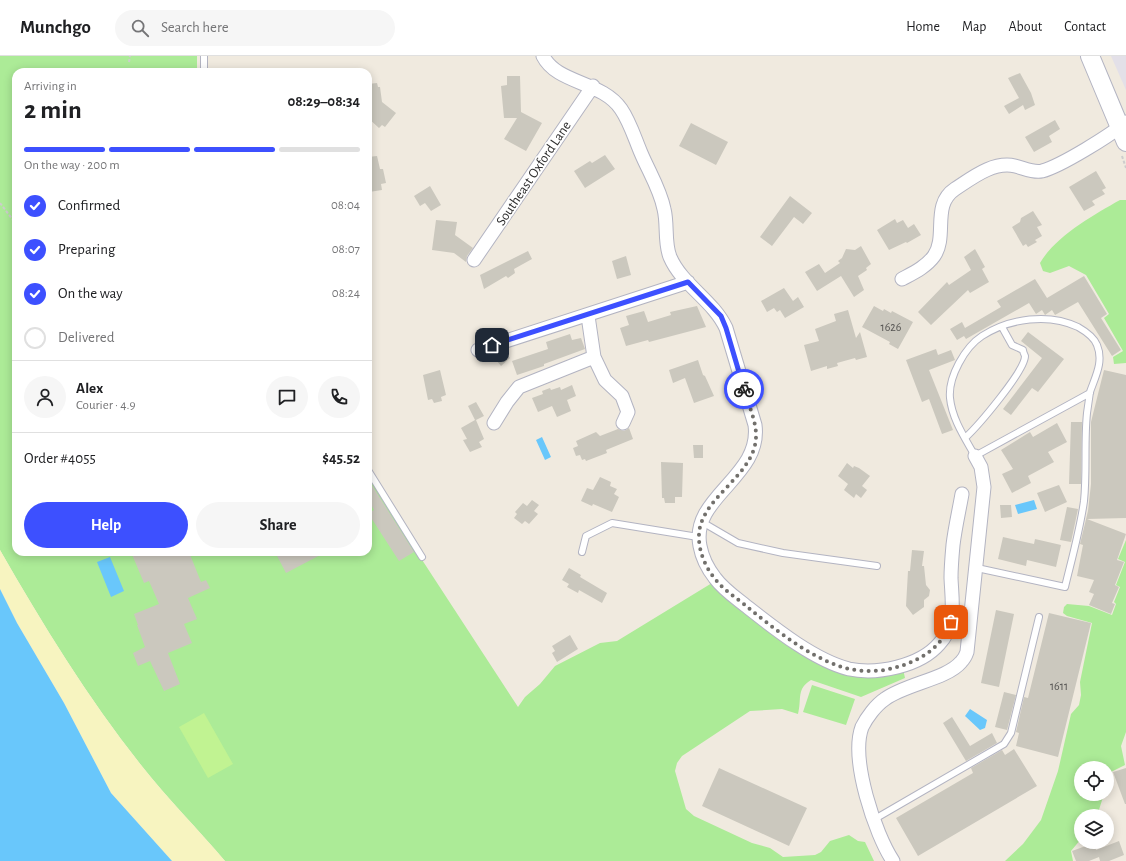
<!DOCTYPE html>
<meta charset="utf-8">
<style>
body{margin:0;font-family:"Alegreya Sans",sans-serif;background:#f6f6f6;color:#202124;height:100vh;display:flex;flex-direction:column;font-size:15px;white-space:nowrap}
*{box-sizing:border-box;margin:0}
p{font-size:13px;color:#757577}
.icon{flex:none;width:22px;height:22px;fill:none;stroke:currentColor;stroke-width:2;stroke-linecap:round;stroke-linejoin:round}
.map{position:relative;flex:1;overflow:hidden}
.drawer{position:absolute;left:12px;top:12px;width:360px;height:488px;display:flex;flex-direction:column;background:#fff;border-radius:12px;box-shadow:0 2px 10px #0003}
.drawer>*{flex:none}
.fabs{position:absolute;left:1074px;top:705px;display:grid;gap:8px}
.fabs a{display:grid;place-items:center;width:40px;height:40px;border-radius:50%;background:#fff;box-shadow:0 2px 10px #0003;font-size:20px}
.pin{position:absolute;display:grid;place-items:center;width:34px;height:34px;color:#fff;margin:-17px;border-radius:8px;box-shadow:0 2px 6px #0006}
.courier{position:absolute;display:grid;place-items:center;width:40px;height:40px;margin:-20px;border:3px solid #3d50ff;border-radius:50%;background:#fff;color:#222;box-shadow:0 1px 5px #0007}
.overview em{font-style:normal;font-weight:700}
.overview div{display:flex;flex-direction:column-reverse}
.overview{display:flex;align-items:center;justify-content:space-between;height:68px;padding:0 12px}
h1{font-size:26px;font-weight:700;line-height:30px}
.bar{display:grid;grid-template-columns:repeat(4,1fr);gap:6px 4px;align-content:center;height:48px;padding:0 12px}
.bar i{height:5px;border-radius:3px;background:#e0e0e0}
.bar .current{background:#3d50ff}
.bar p{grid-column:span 4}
.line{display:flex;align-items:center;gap:10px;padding:0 12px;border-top:1px solid #e0e0e0}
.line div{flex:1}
.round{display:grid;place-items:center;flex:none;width:42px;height:42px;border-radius:21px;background:#f6f6f6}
ol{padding:0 12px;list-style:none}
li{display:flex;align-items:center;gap:12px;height:44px}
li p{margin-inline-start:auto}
li .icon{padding:4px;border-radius:50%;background:#3d50ff;color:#fff;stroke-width:4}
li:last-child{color:#757577}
li i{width:22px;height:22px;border:2px solid #e0e0e0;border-radius:50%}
.action{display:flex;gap:8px;margin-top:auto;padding:8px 12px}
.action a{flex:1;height:46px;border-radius:24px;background:#3d50ff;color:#fff;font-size:16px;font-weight:700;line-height:46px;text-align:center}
.action a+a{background:#f6f6f6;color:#202124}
header{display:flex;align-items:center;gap:24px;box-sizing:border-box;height:56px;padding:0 20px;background:#fff;border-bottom:1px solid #e0e0e0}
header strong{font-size:19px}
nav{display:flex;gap:22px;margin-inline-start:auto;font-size:14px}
.search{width:280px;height:36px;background:#f6f6f6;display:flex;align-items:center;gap:10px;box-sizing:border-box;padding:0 14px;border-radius:22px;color:#757577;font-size:15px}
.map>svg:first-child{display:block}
.industrial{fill:#e3e0e8}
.green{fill:#aceb97}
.sand{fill:#f7f4c0}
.pitch{fill:#c1f392}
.water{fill:#69c7fb}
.building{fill:#cbc8be}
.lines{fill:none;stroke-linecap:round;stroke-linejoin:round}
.lane-casing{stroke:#b3b4c2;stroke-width:8}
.street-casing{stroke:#b3b4c2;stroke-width:15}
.secondary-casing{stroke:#b3b4c2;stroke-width:20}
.path{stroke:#cdcdcd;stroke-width:2;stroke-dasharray:3 2;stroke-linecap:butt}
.lane{stroke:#fff;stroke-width:6}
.street{stroke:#fff;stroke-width:13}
.secondary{stroke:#fff;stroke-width:18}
.done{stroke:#72706c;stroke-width:4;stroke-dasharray:0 7.2}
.route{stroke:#3d50ff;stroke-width:5}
.labels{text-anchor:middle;stroke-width:3.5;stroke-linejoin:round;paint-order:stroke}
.number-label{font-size:12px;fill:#555452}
.street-label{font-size:14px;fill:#2e2e2e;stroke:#fff}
</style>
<header>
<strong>Munchgo</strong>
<div class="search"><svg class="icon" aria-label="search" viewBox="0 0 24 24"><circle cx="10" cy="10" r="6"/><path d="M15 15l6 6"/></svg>Search here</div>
<nav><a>Home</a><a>Map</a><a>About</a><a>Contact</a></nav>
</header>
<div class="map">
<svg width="1126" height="805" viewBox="0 0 1126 805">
<rect width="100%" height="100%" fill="#f0eadf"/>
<!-- industrial -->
<path class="industrial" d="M1111,0H1126V34Z"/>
<!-- green -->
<path class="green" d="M0,0H197V16H16V496H368V421L518,651L525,641L540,628L555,610L600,587L617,585L712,527L840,613H903L905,622L861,641L811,624C796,633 802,643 798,658L782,653L750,655L682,700L677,707L675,715L686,753L694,760L752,787L770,792L783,801L815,799L821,796L830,785L849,779L858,785L865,786L874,805H225C198,773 167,742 141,709C88,642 43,569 0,494Z
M1120,144H1126V307L1114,308L1113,301L1123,295L1104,262L1109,258L1086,219L1069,210L1050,217L1043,215L1040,207C1055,181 1093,159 1120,144Z
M1126,484V676L1121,690L1125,709L1111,716L1107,728V712H1081V738H1104L1097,760H1081V783L1071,795L1073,805H1005L1023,788L1041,764L1058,715L1071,658L1079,649L1081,639L1080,626L1092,567L1067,560L1063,557L1064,551L1067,548L1089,550L1112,559L1116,548L1114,546L1120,531L1116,529L1125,506L1118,503Z
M812,629L855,643L846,669L803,656Z"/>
<!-- sand -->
<path class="sand" d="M0,494C43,569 88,642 141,709C167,742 198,773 225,805H172L111,737L64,647L17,567L0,533Z"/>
<!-- pitch -->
<path class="pitch" d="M204,657L233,708L208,722L179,671Z"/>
<!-- water -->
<path class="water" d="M542,381L551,401L545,404L536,384Z
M1034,444L1037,453L1018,458L1015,449Z
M110,501L124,535L111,541L97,506Z
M0,533L17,567L64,647L111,737L172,805H0Z
M970,653L987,664L985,672L980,674L965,660Z"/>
<!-- building -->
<path class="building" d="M1020,17L1031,37L1035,49L1025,54L1023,49L1009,58L1004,50L1019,42L1008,22Z
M507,20H520L521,56L542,67L526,95L504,83L517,62H504L501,30L507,29Z
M377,27L378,31H380L382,46L396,57L385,71L382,69L379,72L368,62V28Z
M1055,64L1060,73L1049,80L1052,86L1034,96L1025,81Z
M691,67L728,86L716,109L679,90Z
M605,99L615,113L585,132L574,115L590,105L592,107Z
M377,100L380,113H383L386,127L381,128L382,134L369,136L368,101Z
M1096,115L1106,132L1102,134L1105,138L1092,145L1095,149L1084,155L1069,131Z
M430,130L441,149L431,155L425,147L420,150L414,140Z
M790,140L812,157L803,168L794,161L772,190L760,181Z
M1033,155L1042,169L1037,171L1042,180L1035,184L1037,186L1028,191L1026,188L1023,190L1012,171L1020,166L1021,162Z
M895,163L897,167L903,164L908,172L914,168L921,179L907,187L906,186L889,194L877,174Z
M436,164L457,166L455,179L473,192L467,200L466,206L454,197L432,194Z
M861,190L871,208L866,212L867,214L858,220L864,234L854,241L841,220L817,235L805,216L819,208L825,217L840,207L838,205L842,202L846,193L855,194Z
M975,193L985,211L982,213L989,226L970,237L968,234L931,269L918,256L947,226L949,229L971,214L964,201Z
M528,195L532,203L514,213L515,217L508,222L506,220L484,233L480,219Z
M626,200L631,219L617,223L612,205Z
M1084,220L1107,258L1101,262L1121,294L1112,300L1078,246L1055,259L1052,254L1045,259L1042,254L1036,258L1029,247L966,283L964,280L957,284L950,273L962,266L965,272L1001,251L997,245L1035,223L1047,242Z
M784,232L793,245L798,241L804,251L785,262L780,254L777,256L774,252L767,256L761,245Z
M697,250L706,271L649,286L648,284L626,290L620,272L629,269L626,260L644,255L648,266L671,259L670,256Z
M874,250L883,255L884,253L891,257L892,255L913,266L898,293L889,288L890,286L862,271Z
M848,254L856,282L860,276L867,301L856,304L855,302L837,307L838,310L827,313V310L811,315L804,289L819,285L815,273L836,265L834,258Z
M1028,276L1064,303L1038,336L1032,332L1011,359L1003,353L1042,302L1021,285Z
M570,278L572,284L581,282L585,293L544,308V310L517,319L512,305L548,293L546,286Z
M936,293L938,299L951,294L955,304L929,314L953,374L942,378L929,343L922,346L906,304Z
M502,294L510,302L501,310L493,300Z
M698,304L703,319L705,320L714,340L694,347L685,322L673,327L669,314Z
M440,314L446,339L441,341L442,345L434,347L432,343L428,344L423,319Z
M1104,314L1126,319V462L1087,463L1126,478L1117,504L1124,506L1115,529L1119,531L1112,547L1115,548L1111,558L1089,549L1094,538L1089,536L1094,524L1077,520L1083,489L1080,488L1088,455L1091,428V366Z
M572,329L576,340L567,344L571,355L557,361L552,350L538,356L532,342L543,338L542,335L550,332L551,334L560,331L561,334Z
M476,346L484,360L476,364L484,383L479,386L482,391L470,396L463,384L467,383L461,372L475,364L468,350Z
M1071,366H1082L1081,428H1069Z
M1057,367L1067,386L1048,396L1054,406L1028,420L1031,427L1012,437L1002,418L1013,413L1001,394L1030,376L1033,381Z
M629,372L633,383L606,394L607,397L586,405L585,403L582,404L580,399L576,400L573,392L578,390L576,385L596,376L600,380L618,373L624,375Z
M693,389H703V402H694Z
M661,406L683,407L682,441H675V447H665L664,442H662Z
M847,407L853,412L854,410L859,412L870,420L862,430L867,434L861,442L856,438L854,442L844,434L848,428L838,420Z
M600,421L611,426L610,430L617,433L614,438L619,441L612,456L593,448L592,450L581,445L587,432L593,434Z
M368,423L414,496L399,505L368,457L374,454L368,443Z
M1059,429L1067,446L1045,456L1037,437Z
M532,444L539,449L534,455L538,458L529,468L525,465L522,468L514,462L517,458L515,456L523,447L527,450Z
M1000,449H1011L1012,461L1001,462Z
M1067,451L1078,453L1071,486L1060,484Z
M1003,481L1034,488L1035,483L1061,489L1056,511L1027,504L1026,510L998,503Z
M912,494L924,495L922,510H924L926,529L930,534L929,540L924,544V551L913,559L906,550L908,515H910Z
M131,496H189L201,526L206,524L210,532L188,542L197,563L184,568L192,587L168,597L180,628L164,635L150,605L138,610L133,597L145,591L137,569H138L134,558L159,548L149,525L144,527Z
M275,496H326L286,517Z
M569,512L581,519L580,521L607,537L602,547L579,534L578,537L567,531L569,528L562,524Z
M996,554L1014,558L999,631L981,627Z
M1049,557L1091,567L1058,701L1016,690L1019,677L1016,676L1024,641L1028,642Z
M570,579L578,593L557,606L552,597L555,595L552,590Z
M1004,636L1016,639L1007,674L995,671Z
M952,661L970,690L992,677L997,687L966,705L943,667Z
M1014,693L1037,730L918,800L896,762L973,717L971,712L1002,694L1005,699Z
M719,712L807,752L789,790L702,750Z
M1126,712V748H1125L1113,716Z
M1119,785L1124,799L1109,805H1100L1099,801L1089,805H1076L1072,795L1094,787L1096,794Z"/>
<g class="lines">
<defs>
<path id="lane" d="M204,0V16
M965,382C978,370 1025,315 1025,300C1024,298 1023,296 1023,294L1012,289L1002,271
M368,414L422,501
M702,466L738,487L783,497L877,510
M582,496L586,480L612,467L698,481
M977,512L1065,531C1072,502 1080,474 1084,445C1087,416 1084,386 1087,357C1088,350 1089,343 1090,336C1095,321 1104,306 1097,289C1094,281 1085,275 1078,271C1049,257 1010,262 982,280C965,291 948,321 950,342C952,363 965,382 975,400L1090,337
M873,764L1004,688L1011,677L1039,561"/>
<path id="street" d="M543,0C557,28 602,25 621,53C630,66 635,83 641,97C649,116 660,133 664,153C668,169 664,186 670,201C682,229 713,244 726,272L755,369C762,421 690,441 700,490C702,501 708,513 715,522C723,533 736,542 746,550C774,572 814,604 849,613C877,619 920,610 939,588C957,569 952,546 951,522C951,511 952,500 953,489C955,472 959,455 962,438
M474,204L593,30
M902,223C913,217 926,211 934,200C948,180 931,149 955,133C972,122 993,105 1015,110C1024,112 1033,117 1042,115C1061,110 1111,79 1126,66
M478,294L688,226
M594,301L605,324L622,340L628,356L623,367
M494,367L507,346L519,331L594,301L588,260
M893,805C875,778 850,703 862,671C867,661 876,649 885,643C905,628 947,623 961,606C964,603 966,599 967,596L984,431L981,411L975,400"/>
<path id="secondary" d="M1090,0L1126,86"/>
</defs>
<!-- lane casing -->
<use href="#lane" class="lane-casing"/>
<!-- street casing -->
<use href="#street" class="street-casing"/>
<!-- secondary casing -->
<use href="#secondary" class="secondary-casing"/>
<!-- path -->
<path class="path" d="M129,6L130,0
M1122,100L1126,112
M0,147L16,168"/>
<!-- lane -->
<use href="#lane" class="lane"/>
<!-- street -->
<use href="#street" class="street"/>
<!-- secondary -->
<use href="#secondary" class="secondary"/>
</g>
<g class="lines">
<!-- done -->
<path class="done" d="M744,333C748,348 756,364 756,379C757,420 697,442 699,482C699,496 706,513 716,524C724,534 735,541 745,549C773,572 805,598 839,610C853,615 869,616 884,614C913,609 941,595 951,566"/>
<!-- route -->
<path class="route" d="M492,289L688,226L721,260L726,272L744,333"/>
</g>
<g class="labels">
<!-- number labels -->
<g class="number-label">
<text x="891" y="275">1626</text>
<text x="1059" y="634">1611</text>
</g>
<!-- street labels -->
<g class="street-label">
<text transform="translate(533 117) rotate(-56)" y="5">Southeast Oxford Lane</text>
</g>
</g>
</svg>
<div class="fabs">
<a><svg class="icon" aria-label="locate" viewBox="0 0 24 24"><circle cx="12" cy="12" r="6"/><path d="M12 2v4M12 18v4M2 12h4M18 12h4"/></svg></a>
<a><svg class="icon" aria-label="layers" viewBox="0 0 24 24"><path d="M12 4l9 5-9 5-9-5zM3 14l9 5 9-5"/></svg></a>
</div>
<div class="pin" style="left:951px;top:566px;background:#ea580c"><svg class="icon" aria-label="bag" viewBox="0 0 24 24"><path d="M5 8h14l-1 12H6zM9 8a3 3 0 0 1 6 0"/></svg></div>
<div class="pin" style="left:492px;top:289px;background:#1f2937"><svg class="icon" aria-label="home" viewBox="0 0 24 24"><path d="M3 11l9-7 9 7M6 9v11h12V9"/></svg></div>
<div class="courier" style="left:744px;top:333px"><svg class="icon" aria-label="bike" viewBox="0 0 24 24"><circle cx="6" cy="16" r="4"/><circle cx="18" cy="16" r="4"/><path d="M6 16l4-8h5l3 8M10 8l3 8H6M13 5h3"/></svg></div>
<section class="drawer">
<div class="overview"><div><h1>2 min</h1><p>Arriving in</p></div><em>08:29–08:34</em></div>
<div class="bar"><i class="current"></i><i class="current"></i><i class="current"></i><i></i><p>On the way · 200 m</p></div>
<ol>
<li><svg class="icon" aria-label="check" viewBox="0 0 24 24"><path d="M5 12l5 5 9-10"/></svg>Confirmed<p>08:04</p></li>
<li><svg class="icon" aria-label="check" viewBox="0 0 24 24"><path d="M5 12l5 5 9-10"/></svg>Preparing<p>08:07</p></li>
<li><svg class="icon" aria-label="check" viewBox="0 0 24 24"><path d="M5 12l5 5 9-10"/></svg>On the way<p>08:24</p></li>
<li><i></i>Delivered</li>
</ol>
<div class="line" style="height:72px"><a class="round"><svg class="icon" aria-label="person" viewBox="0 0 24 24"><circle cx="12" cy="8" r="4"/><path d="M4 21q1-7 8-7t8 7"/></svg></a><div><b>Alex</b><p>Courier · 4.9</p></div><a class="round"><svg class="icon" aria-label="chat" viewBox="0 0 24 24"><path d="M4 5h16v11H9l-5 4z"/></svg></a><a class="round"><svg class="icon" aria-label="phone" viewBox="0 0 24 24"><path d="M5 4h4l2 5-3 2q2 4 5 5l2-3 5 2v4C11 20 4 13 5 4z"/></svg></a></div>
<div class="line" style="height:52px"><div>Order #4055</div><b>$45.52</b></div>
<div class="action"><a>Help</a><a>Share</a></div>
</section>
</div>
